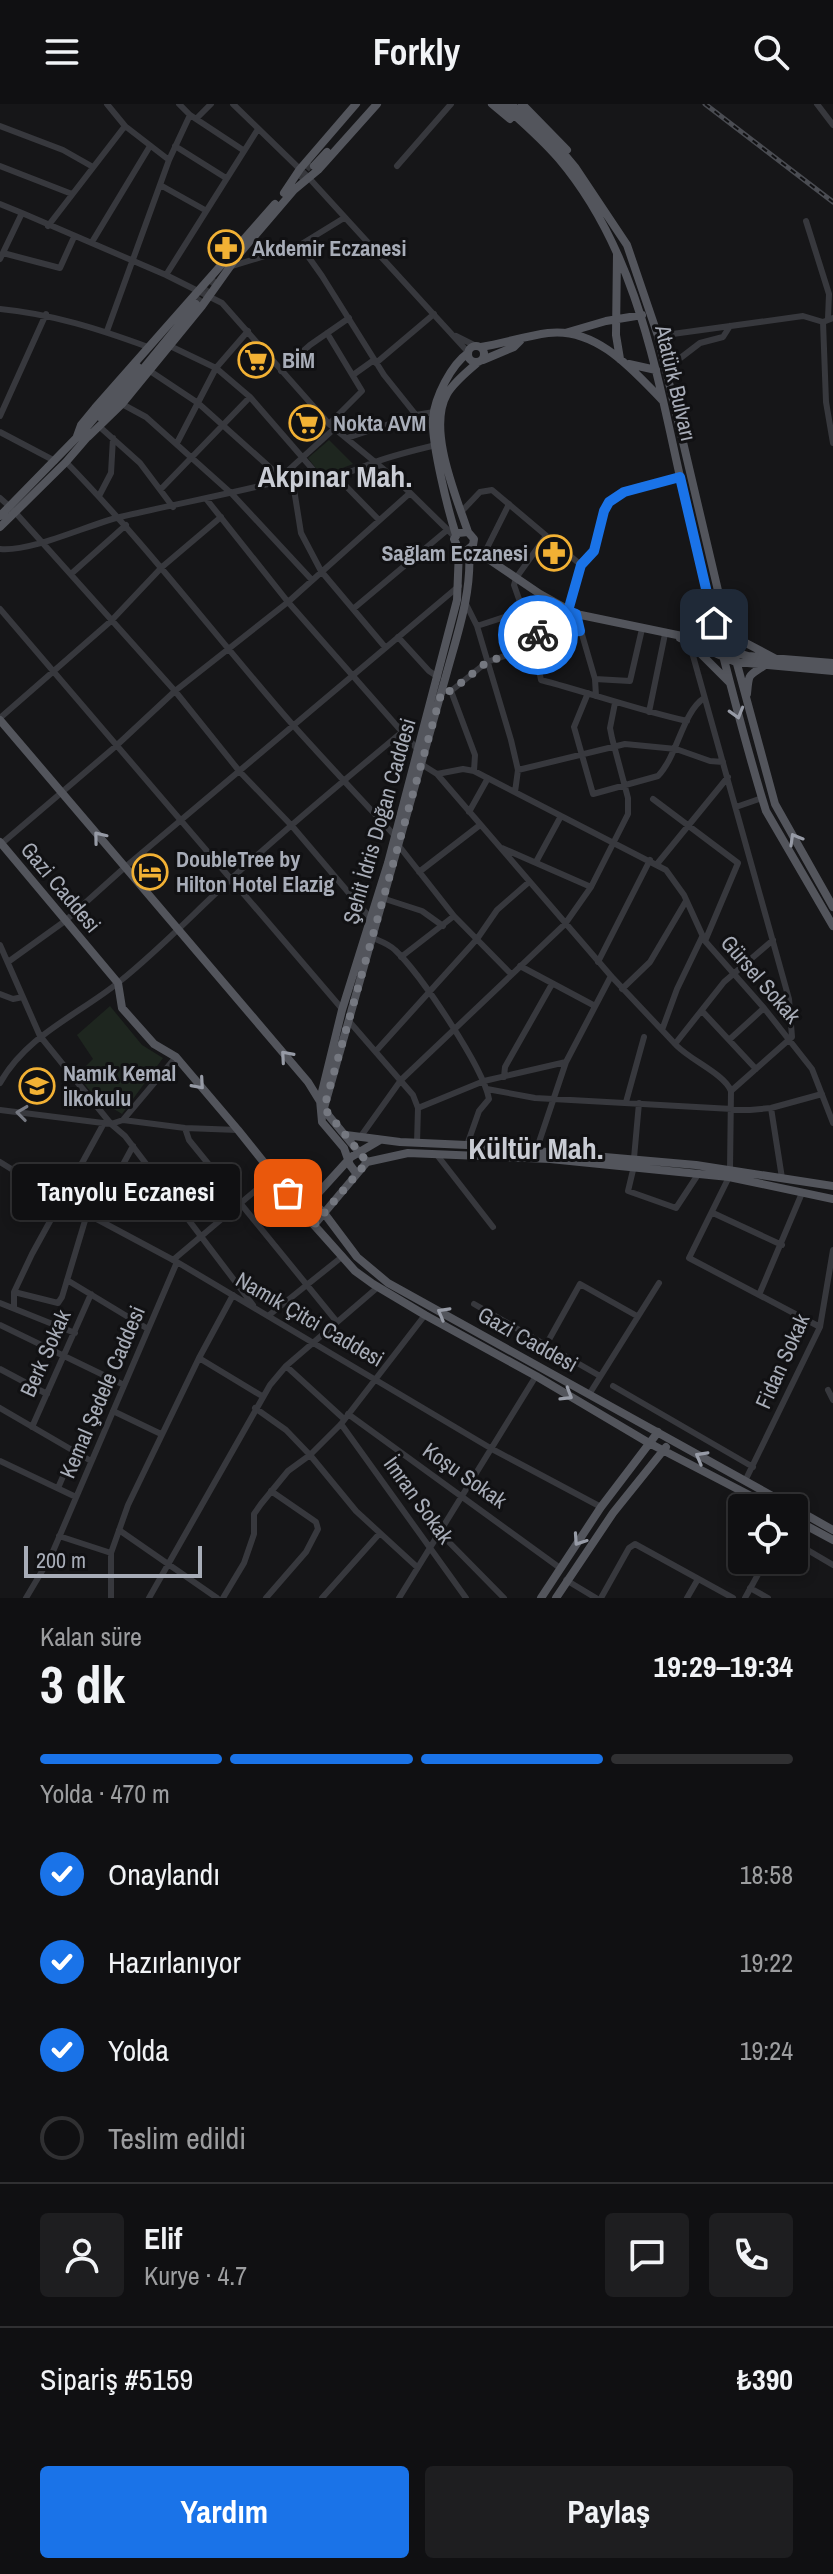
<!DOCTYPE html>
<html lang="tr">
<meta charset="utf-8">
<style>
body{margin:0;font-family:"Archivo Narrow",sans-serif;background:#1e1e20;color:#f1f3f6;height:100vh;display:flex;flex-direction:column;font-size:30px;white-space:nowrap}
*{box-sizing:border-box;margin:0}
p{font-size:26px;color:#9c9d9f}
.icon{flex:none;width:44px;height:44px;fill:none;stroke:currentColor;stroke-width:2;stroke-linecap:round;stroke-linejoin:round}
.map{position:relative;height:1494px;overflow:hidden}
.sheet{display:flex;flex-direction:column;background:#101012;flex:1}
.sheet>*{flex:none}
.fabs{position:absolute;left:728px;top:1390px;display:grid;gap:16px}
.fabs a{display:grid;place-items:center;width:80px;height:80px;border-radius:8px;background:#101012;box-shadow:0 4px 12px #0003,0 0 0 2px #303032;font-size:40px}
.scale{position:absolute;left:24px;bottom:20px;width:178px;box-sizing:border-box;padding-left:8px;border:4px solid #a8adb8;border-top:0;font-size:22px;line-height:28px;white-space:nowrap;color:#a8adb8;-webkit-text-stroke:6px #111113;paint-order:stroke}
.pin{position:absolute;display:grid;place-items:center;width:68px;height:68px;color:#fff;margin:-34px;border-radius:16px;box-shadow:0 4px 12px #0006}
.courier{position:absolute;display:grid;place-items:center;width:80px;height:80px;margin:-40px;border:6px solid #1a73e8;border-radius:50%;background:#fff;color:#222;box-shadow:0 2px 10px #0007}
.bubble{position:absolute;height:56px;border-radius:8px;background:#101012;box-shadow:0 4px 12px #0003,0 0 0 2px #303032;font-size:26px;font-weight:700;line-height:56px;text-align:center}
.summary em{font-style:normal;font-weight:700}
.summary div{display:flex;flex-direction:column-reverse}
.summary{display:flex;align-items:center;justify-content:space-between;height:136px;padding:0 40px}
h1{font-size:52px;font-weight:700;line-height:60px}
.bar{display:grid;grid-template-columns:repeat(4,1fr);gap:12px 8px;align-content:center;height:96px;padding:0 40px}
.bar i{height:10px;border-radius:6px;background:#303032}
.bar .active{background:#1a73e8}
.bar p{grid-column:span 4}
.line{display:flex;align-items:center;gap:20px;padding:0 40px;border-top:2px solid #303032}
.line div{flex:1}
.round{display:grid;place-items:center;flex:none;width:84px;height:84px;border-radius:8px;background:#1e1e20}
ol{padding:0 40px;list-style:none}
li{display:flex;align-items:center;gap:24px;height:88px}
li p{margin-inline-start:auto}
li .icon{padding:8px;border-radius:50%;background:#1a73e8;color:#fff;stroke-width:4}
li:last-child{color:#9c9d9f}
li i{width:44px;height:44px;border:4px solid #303032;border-radius:50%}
.primary-button{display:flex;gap:16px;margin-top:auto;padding:16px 40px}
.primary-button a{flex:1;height:92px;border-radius:8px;background:#1a73e8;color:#fff;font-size:32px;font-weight:700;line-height:92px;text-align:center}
.primary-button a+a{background:#1e1e20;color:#f1f3f6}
header{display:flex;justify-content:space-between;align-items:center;height:104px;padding:0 40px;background:#101012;font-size:36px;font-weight:700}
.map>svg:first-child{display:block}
.green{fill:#1e261f}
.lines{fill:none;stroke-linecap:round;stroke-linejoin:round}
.major-tunnel{stroke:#333438;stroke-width:8;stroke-dasharray:8 4;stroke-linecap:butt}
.minor{stroke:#37383d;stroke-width:6}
.major{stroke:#53555c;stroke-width:8}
.rail-casing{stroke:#4a4c52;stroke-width:5}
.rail{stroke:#111113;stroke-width:2;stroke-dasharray:6;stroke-linecap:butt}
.oneway{stroke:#979ba6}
.oneway2{stroke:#757881}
.done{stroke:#757880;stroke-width:8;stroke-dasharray:0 14.4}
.route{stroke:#1a73e8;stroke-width:10}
.labels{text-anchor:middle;stroke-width:6;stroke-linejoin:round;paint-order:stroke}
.poi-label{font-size:22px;font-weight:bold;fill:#a8adb8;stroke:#111113;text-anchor:start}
.street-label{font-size:22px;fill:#a8adb8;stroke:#111113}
.district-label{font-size:30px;font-weight:bold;fill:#c9ccd4;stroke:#111113}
</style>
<header><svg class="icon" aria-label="menu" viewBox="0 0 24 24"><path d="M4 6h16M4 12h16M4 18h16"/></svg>Forkly<svg class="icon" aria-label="search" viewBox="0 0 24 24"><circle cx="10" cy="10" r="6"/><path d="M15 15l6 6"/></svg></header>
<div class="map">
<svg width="833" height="1494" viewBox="0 0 833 1494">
<rect width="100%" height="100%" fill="#161618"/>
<!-- green -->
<path class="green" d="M329,336L353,360L322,372L308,354Z
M110,902L142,941L163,954L122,1010L96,994L77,971L93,955L77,931Z"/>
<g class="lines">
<!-- major-tunnel -->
<path class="major-tunnel" d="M298,74L311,59
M196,200L218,173"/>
<!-- minor -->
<path class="minor" d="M107,0L125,22L169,56
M179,0L190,11L243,46
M233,0L309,74L468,248
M817,0L833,21
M196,15L211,0
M0,22L63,46L93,63
M175,42L226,74
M0,62L72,90
M397,62L451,0
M162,82L205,106
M0,100L22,109L0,155
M22,109L166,171L222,199L329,320L398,377L455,433
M806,117L829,190L828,214
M48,122L125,22
M92,138L150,42
M300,141L344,114
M3,149L60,164L74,133
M229,163L300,141L322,172L384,271L416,311
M166,171L258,25
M0,205C52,210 99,225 148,243
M823,218L826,298L833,339
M107,227L169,56L190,11
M327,229L362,287L329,320
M456,232L476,242
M658,232L803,212L823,218L833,214
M170,242L216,264L250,293L322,376
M376,259L434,210
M666,265L700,239L723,233L730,222
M150,267L198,299L284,376
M281,267L310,241L349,214
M353,271L374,256
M122,300L146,313L232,390L311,475
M0,312L46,210
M101,324L140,359L173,403
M0,328L55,357
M347,334L416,311L434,308
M177,339L216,264L248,227
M66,358C147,441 216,533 292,620C326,658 361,695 395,732
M281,373L335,324
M337,373L379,416
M293,379L301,429L321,467L385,543
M161,385L250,293
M99,392L111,369L113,334
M0,394L9,402
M207,396L288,498L418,646
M14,407L175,587L240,668L292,722L371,815
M461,408L480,388L492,386L581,461L568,507
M546,432L516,474L514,481L532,532L541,576C590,589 638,606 687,617
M0,445C32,448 87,421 120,413C175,400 230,390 284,376C313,387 348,368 375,358C395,351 415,346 436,341
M483,452L509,400
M581,461C605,440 594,410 613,394C627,382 662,378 680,373
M71,470L126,421
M465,498L477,522L511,636L518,666L515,688
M0,505L343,906
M353,505L446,427
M576,510L595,575L596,592
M477,522L523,507
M532,532L580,527
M398,533L429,567L438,573
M690,541L789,895L792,933L731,987
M595,575L630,577L642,525
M442,587H451L487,558L534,542
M451,587L475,651L474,667
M588,589L574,623L593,690L658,672C678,651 682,609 704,594
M649,608L665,530
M0,614L111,517L162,463L221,413
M421,660L437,670L611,872L677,942C692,957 724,970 731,987L730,1065
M518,666L625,640L676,645L710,657L723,658
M437,670L463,665L474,667L666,766L684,791L705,837L764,904L812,965L833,1019
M653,695L738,759L705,837
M736,703L762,694
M469,708L488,674
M0,741L116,642L175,587L288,498L410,389
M399,742L454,812L511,870
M502,744L591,783
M536,758L561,712
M657,760L728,673
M419,768L480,721
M385,795L422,807L443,822
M373,834C380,837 389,840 395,846C420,869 483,963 489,995L479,1007L467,1041
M0,841L40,932L111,1020L125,1032L253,1201
M401,853L454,812
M8,858L65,817L124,764L459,482
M598,858L650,756
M520,862L595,902
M622,885L650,858L686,797
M0,890L13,895L23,893
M702,907L756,965
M348,916L413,991L418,1004L417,1039
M662,926L677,885L702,833
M730,935L764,904
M675,940L724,878L773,836
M376,947L477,835L497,806L529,778
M504,973L505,963L552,880
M0,979C27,931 78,911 119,878C159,846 194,809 231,775C286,724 345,676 402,628
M487,985L535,994L750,1006L771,1004L822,990
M626,998L644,933
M418,1004L484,977L566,958
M771,1004L782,1074
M0,1006L111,1020L123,1016L185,1024L238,1026
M123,1016L176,953
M185,1024L189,1036L337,1218
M361,1032L401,976L565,820L591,783L628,710V694L612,634L610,624L615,599
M536,1047L566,958L611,872
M437,1051L493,1123
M634,1054L639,999
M0,1058L63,1097L177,1158L492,1345L601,1403
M634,1062L628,1087L676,1104L699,1069
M729,1073L689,1154L820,1223
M713,1109L782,1141
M94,1114L133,1042
M173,1156L274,1071
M67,1176L148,1225
M14,1188L58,1199L62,1193L87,1110
M759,1191L802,1089
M0,1199L75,1229
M474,1200L600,1272
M14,1204V1188L32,1150L104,1019
M268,1212L343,1152
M0,1221L124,1281
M546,1241L580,1180L637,1212
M199,1254L262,1292
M286,1262L344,1315
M0,1265L47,1290
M613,1282L753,1363
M828,1286L833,1296
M590,1289L659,1179
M0,1304L91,1357
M255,1304L286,1326L310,1351L356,1407L417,1463
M113,1307L161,1330
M348,1310L560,1464
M341,1320L466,1494
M32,1323L91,1190
M0,1357L76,1393
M745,1377L820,1223L833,1146
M58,1384L74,1347
M119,1426L217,1494
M439,1428L504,1494
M59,1432L111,1449
M794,1438L833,1461
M566,1476L596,1494
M750,1484L768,1494
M26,1494L51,1452L177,1158
M111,1494V1449L128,1401L199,1254L233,1191
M149,1494L270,1281L286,1262L378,1183
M223,1494L244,1459L254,1430V1410L261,1400L288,1367L310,1351L341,1320L425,1211
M266,1494L306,1448L318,1425L316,1418L271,1387
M322,1494L380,1429
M399,1494L536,1272
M601,1494L629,1444L635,1440L733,1494
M687,1494L698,1475
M745,1494L766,1456"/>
<!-- major -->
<path class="major" d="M492,0L510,15
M502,0C522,18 542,35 559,55C641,152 658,280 686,399C709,498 733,597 762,694L766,707L833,822
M511,0L560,45L575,63L627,141L658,232L724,512L775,700L833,803
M522,0L567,46
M314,62L327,48
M284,89L300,65L356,0
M617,150L616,231L620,255
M565,229L606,217L642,211
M468 250a8 8 0 1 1 16 0a8 8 0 1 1-16 0Z
M481,243C504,239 526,232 548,229C596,223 632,265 662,296
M483,256L514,243L520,237
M629,260L656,266
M102,315L196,200
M77,332L81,321L95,304L275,100
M88,333L122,300L202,202L239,150L294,86L318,66L377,0
M0,412L86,324L138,263
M0,423L66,358L91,329
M468,428C456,392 427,325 447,290C454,278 467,268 477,259
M456,431C448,406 431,338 433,314C435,293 451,261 468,249
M472,444L540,490L576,510L682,532L748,552L833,559
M725,513L744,538L778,556
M684,531L704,529L714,519
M680,534L736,558L833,567
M694,543L729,578
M747,590C749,568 748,573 765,561
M0,616L308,978L329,1012L367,1058
M0,738L118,879L122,904L154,940L176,953L238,1026L314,1121L355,1167L373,1180L425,1211L536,1272L649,1339L774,1404
M324,1004L447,568C458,528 472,488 469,446
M346,1031L400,1038L467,1041L696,1061L833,1082
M367,1058L408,1049L550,1055L729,1073L833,1095
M356,1069L350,1061L344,1044L322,1018L320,996L342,906L388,759L457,496L459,446L454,435L458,429L468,428L474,435L473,441L466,447L459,446
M274,1071L279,1067L284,1069L324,1109L357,1153L388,1179L794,1404
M302,1107L351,1053L380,1036
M314,1121L367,1058
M794,1404L833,1426
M794,1415L833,1436
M541,1494L601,1403L658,1328
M556,1494L613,1409L666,1343"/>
<defs>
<path id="rail" d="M705,0L833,98"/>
</defs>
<!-- rail casing -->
<use href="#rail" class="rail-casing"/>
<!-- rail -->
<use href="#rail" class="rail"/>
</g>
<!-- one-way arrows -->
<defs><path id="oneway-chevron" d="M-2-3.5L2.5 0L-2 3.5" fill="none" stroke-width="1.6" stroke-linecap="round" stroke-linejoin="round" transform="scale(2)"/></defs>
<g class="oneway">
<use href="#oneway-chevron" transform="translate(737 609) rotate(74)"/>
<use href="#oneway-chevron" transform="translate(99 733) rotate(-129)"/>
<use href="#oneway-chevron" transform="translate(795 735) rotate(-120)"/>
<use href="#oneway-chevron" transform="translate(286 952) rotate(-131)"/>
<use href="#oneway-chevron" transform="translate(199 980) rotate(49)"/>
<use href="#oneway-chevron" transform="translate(443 1209) rotate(-151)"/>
<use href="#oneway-chevron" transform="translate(567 1291) rotate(31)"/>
<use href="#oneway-chevron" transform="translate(701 1353) rotate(-151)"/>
<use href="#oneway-chevron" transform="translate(579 1436) rotate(124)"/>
</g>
<use class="oneway2" href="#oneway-chevron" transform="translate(22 1009) rotate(-173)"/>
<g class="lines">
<!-- done -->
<path class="done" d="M288,1089L314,1121L367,1058L324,1004L442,587H451L487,558L534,542L532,532L538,531"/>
<!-- route -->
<path class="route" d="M538,531L580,527L576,510L568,507L581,461L594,447L604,407L609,398L624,388L680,373L714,519"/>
</g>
<!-- icons -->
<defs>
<symbol id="pharmacy-ring" viewBox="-11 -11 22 22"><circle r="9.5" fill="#111113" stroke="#f2b134" stroke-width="1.5"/><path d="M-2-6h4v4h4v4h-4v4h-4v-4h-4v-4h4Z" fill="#f2b134"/></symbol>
<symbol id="supermarket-ring" viewBox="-11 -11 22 22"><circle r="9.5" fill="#111113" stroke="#f2b134" stroke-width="1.5"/><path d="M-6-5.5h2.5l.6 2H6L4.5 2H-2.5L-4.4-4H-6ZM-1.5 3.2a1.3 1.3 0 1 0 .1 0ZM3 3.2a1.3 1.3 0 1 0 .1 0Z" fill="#f2b134"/></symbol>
<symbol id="hotel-ring" viewBox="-11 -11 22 22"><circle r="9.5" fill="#111113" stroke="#f2b134" stroke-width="1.5"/><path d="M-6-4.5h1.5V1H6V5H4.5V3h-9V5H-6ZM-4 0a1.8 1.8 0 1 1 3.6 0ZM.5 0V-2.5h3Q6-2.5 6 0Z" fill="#f2b134"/></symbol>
<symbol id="school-ring" viewBox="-11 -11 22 22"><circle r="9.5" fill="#111113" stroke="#f2b134" stroke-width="1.5"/><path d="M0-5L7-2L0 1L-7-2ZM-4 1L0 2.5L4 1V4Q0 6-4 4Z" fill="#f2b134"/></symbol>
</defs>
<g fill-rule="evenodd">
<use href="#pharmacy-ring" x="206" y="124" width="40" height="40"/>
<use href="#supermarket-ring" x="236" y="236" width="40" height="40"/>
<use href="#supermarket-ring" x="287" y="299" width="40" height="40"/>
<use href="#pharmacy-ring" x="534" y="429" width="40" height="40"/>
<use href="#hotel-ring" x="130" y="748" width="40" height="40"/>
<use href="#school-ring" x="17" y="962" width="40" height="40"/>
</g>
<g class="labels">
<!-- poi labels -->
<g class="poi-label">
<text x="252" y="152">Akdemir Eczanesi</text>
<text x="282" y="264">BİM</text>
<text x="333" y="327">Nokta AVM</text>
<text x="528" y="457" text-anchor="end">Sağlam Eczanesi</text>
<text x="176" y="763">DoubleTree by<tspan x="176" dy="25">Hilton Hotel Elazig</tspan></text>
<text x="63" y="977">Namık Kemal<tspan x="63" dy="25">İlkokulu</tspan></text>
</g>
<!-- street labels -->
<g class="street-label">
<text transform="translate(676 279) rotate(77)" y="8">Atatürk Bulvarı</text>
<text transform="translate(379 717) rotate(-74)" y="8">Şehit İdris Doğan Caddesi</text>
<text transform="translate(61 783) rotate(50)" y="8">Gazi Caddesi</text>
<text transform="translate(761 875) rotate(49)" y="8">Gürsel Sokak</text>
<text transform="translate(310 1215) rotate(30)" y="8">Namık Çitci Caddesi</text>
<text transform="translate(528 1235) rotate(29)" y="8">Gazi Caddesi</text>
<text transform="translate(45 1249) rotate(-66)" y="8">Berk Sokak</text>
<text transform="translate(782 1257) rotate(-66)" y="8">Fidan Sokak</text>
<text transform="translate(102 1288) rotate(-67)" y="8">Kemal Şedele Caddesi</text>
<text transform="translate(465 1371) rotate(35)" y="8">Koşu Sokak</text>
<text transform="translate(419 1396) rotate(54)" y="8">İmran Sokak</text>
</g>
<!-- district labels -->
<g class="district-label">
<text x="335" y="383">Akpınar Mah.</text>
<text x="536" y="1055">Kültür Mah.</text>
</g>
</g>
</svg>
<div class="fabs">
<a><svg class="icon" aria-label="locate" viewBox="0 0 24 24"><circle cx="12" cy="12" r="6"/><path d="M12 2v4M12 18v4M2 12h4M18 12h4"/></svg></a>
</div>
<div class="scale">200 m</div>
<div class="pin" style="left:288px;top:1089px;background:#ea580c"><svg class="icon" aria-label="bag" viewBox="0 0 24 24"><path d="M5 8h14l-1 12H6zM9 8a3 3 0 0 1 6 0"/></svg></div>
<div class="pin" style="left:714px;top:519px;background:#1f2937"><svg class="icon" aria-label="home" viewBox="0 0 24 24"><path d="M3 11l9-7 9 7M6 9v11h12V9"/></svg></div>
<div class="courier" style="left:538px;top:531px"><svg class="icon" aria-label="bike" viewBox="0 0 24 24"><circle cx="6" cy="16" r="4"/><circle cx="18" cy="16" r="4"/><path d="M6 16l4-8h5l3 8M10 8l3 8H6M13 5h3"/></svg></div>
<div class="bubble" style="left:12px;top:1060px;width:228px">Tanyolu Eczanesi</div>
</div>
<section class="sheet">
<div class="summary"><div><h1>3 dk</h1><p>Kalan süre</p></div><em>19:29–19:34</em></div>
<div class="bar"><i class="active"></i><i class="active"></i><i class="active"></i><i></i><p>Yolda · 470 m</p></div>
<ol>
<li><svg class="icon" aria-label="check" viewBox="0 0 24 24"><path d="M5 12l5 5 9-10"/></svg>Onaylandı<p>18:58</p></li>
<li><svg class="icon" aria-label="check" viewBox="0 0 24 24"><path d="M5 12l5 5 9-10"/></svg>Hazırlanıyor<p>19:22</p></li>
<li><svg class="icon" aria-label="check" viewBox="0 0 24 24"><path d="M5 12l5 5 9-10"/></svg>Yolda<p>19:24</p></li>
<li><i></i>Teslim edildi</li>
</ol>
<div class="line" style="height:144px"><a class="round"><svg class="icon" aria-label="person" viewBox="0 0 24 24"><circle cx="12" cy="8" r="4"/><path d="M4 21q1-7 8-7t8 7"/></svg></a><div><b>Elif</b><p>Kurye · 4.7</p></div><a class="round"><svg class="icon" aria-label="chat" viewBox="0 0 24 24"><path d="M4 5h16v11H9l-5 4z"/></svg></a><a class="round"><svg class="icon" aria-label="phone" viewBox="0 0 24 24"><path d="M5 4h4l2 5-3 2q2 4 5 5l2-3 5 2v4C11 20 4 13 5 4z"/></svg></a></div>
<div class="line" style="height:104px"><div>Sipariş #5159</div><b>₺390</b></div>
<div class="primary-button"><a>Yardım</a><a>Paylaş</a></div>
</section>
